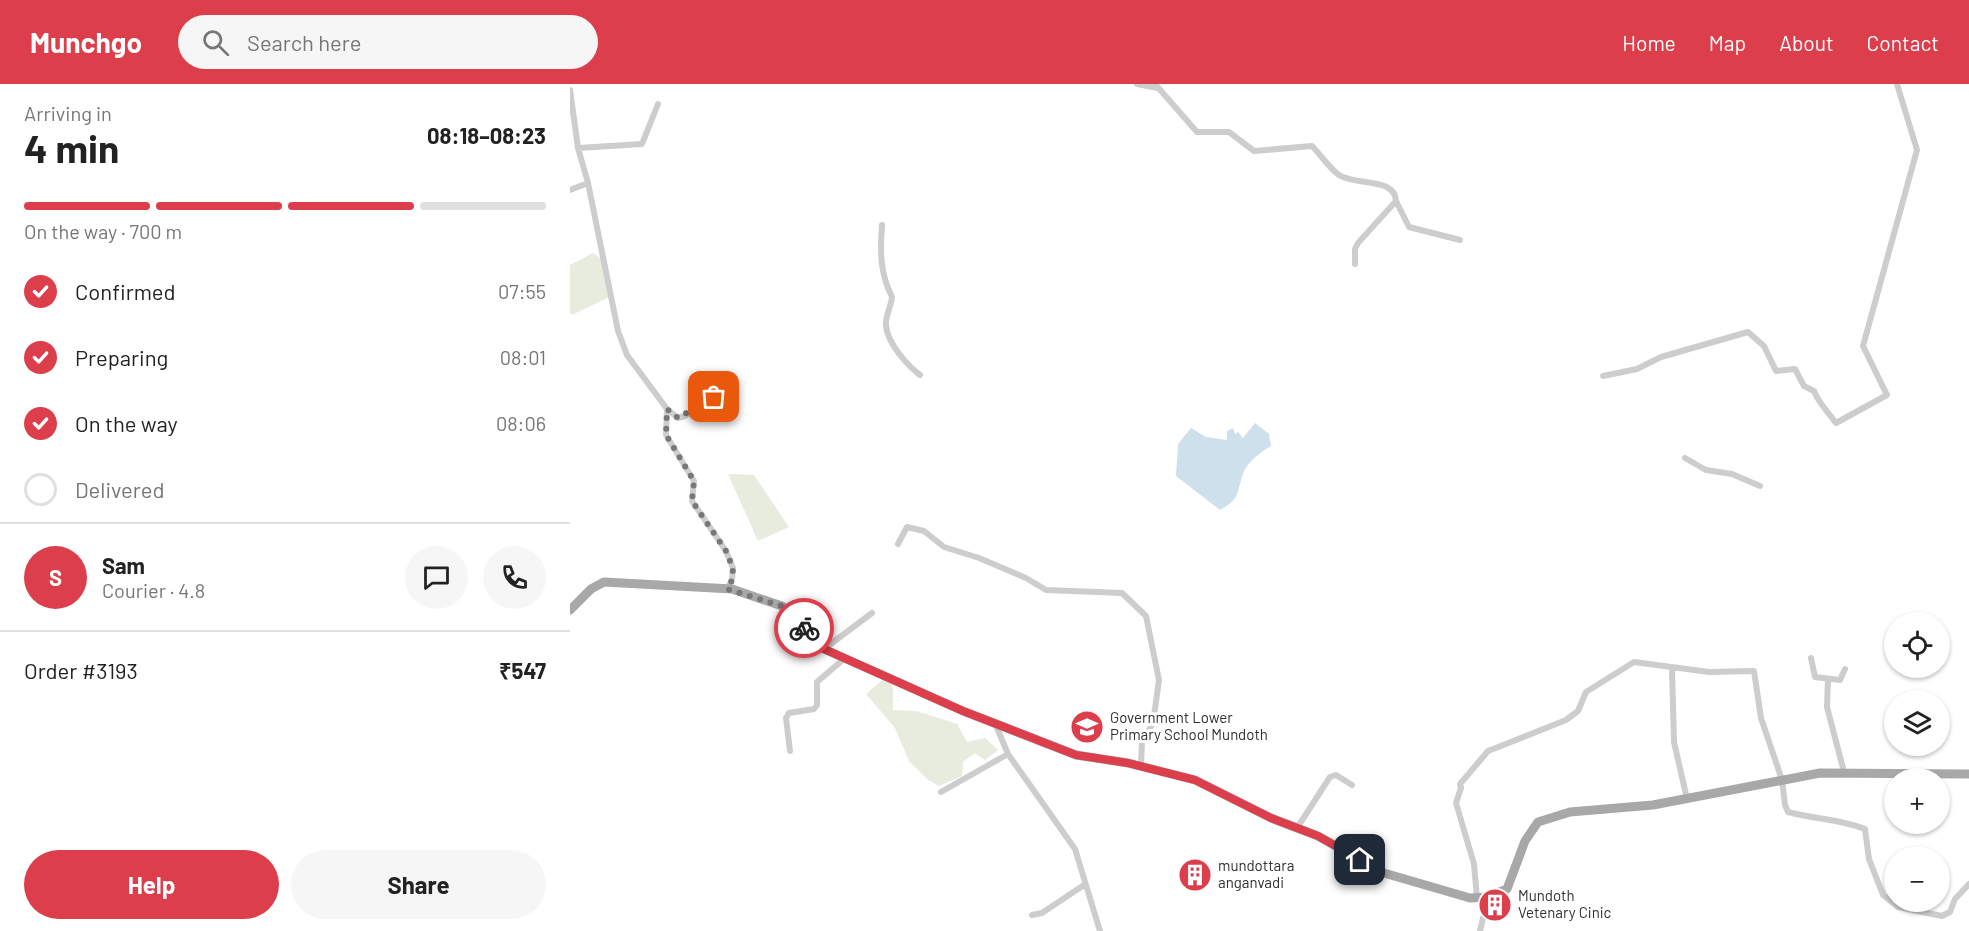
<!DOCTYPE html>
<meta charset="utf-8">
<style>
body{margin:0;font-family:Barlow,sans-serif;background:#f6f6f6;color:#222;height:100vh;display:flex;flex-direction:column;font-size:22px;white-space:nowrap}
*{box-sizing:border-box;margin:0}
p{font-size:20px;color:#767676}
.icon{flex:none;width:33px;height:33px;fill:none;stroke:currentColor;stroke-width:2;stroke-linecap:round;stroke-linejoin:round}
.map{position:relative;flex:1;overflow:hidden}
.side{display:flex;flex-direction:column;background:#fff;width:570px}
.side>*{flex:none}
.buttons{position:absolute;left:1314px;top:528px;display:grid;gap:12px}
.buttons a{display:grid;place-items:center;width:66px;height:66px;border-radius:50%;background:#fff;box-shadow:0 2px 4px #0004;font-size:30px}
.pin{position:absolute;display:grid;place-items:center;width:51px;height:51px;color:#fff;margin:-26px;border-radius:12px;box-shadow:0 3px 9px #0006}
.courier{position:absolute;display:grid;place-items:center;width:60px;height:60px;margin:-30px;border:4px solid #dc3e4c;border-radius:50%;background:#fff;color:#222;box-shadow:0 2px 8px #0007}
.head em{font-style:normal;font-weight:700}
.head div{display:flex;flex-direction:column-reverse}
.head{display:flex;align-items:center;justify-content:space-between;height:102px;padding:0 24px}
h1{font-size:39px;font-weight:700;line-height:45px}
.bar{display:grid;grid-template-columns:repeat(4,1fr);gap:9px 6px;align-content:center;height:72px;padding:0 24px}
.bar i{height:8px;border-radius:4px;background:#e0e0e0}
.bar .current{background:#dc3e4c}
.bar p{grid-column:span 4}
.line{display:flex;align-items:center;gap:15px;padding:0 24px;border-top:2px solid #e0e0e0}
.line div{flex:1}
.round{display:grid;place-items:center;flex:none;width:63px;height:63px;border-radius:32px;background:#f6f6f6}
ol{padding:0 24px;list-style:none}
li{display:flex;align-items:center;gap:18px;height:66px}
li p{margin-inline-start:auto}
li .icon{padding:6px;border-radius:50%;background:#dc3e4c;color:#fff;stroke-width:4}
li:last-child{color:#767676}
li i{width:33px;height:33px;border:3px solid #e0e0e0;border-radius:50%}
.button{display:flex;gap:12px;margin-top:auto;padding:12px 24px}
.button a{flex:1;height:69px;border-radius:36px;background:#dc3e4c;color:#fff;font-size:24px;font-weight:700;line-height:69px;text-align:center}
.button a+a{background:#f6f6f6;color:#222}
header{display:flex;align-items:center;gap:36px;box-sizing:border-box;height:84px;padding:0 30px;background:#dc3e4c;color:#fff}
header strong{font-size:28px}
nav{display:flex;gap:33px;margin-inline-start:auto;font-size:21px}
.search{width:420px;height:54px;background:#f6f6f6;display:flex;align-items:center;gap:15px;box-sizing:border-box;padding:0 21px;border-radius:33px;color:#767676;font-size:22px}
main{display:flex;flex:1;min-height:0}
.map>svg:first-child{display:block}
.green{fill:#e7ecdf}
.water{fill:#cde0eb}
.building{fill:#171717}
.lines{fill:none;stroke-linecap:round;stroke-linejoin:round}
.minor{stroke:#cdcdcd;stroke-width:6}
.primary{stroke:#a8a8a8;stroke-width:9}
.done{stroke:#787878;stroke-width:6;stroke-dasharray:0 10.8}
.route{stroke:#dc3e4c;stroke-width:8}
.labels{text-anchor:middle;stroke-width:6;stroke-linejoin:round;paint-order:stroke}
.poi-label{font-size:15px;fill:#303030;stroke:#fff;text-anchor:start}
</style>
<header>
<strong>Munchgo</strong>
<div class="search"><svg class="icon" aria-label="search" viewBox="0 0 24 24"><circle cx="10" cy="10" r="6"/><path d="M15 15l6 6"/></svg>Search here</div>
<nav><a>Home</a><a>Map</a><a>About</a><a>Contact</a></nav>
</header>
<main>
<section class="side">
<div class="head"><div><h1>4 min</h1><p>Arriving in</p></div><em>08:18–08:23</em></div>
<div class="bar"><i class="current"></i><i class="current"></i><i class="current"></i><i></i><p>On the way · 700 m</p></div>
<ol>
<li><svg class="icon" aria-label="check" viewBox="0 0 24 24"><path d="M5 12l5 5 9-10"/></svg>Confirmed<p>07:55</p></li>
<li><svg class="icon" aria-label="check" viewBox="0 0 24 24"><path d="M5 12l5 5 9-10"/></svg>Preparing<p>08:01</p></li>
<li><svg class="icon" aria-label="check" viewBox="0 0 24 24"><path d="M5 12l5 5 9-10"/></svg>On the way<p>08:06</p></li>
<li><i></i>Delivered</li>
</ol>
<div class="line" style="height:108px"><b class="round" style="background:#dc3e4c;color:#fff">S</b><div><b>Sam</b><p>Courier · 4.8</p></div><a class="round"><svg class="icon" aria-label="chat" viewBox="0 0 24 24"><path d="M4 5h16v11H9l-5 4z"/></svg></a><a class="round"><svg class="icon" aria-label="phone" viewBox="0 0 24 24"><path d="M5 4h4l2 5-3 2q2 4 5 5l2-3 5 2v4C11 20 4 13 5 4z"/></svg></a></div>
<div class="line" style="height:78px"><div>Order #3193</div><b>₹547</b></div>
<div class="button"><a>Help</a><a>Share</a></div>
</section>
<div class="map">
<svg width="1399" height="847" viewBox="0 0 1399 847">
<rect width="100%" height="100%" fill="#fff"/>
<!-- green -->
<path class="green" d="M23,169L32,175L39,213L2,231L0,229V181Z
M158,390L184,391L219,443L188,457Z
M318,591L323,605V626L347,627L387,640L397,658L415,654L428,666L415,676L405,669L393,678L392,692L369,702L357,695L339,677L325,644L296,610Z"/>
<!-- water -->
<path class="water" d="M685,339L699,350L701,362C689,369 676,379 672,392C667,411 669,415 650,426L606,392L608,360L621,344L636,353L657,356V347L663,344L665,350L668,348L673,354Z"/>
<!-- building -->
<path class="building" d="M635,786L632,795L616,800L617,787Z"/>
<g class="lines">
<!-- minor -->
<path class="minor" d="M567,0L588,4
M585,0L627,48H659L684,67L742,62C751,71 759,84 769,91C786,102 825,93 826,117L788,159L785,165V180
M0,6L8,64L18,99L48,247L57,271L97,325L96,351L124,397L122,417L156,467L163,484L162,496L157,505
M8,64L72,60L88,20
M0,106L18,99
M826,117L839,143L890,156
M312,141C310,168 310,189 322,213C321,223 315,233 316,241C317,259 337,281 350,291
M1033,292L1067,285L1091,273L1178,248L1194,262L1206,287L1225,285L1234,302L1244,307C1248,318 1258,328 1266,339L1317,311L1293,262L1347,66L1327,0
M97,325L108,334L115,332L158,303
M1115,374L1136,386L1162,390L1190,402
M328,460L337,443L354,447L374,463L409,474L456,494L476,506L552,509L576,532L589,596L583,639L572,658L571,682
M254,565L302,529
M1241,574L1245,593L1270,596L1275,585
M1102,585L1104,658L1117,715
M1258,595L1257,623L1274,688
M425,639L438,670L505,765L530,847
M220,667L216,634L219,629L244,625L247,621V598L275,574
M371,708L438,670
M727,744L760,693L766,691L782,701
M907,814L904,780L886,719L891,704L890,700L918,667L996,636L1008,627L1016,608L1064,578L1139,588L1184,587L1191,634L1212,696L1215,721L1218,728C1244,735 1270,735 1295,745L1299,775L1313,811L1328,823L1372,832L1380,828L1385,815L1399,800
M462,831L472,829L514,801
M910,847L918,813"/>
<!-- primary -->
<path class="primary" d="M0,526L21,505L34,498L162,505L212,522L254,565L393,627L506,671L558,679L625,696L701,734L748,752L814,789L900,814L918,813L937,805L955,757L968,738L1000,728L1083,721L1250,689L1399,690"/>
</g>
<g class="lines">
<!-- done -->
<path class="done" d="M144,313L108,334L97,325L96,351L124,397L122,417L156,467L163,484L162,496L157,505L212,522L234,544"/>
<!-- route -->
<path class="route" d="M234,544L254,565L393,627L506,671L558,679L625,696L701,734L748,752L790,776"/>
</g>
<!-- icons -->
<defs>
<symbol id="school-disc" viewBox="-11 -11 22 22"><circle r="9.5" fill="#dc3e4c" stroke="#fff"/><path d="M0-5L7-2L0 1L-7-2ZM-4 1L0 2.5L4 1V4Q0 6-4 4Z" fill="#fff"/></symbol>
<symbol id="building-disc" viewBox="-11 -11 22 22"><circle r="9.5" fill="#dc3e4c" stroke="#fff"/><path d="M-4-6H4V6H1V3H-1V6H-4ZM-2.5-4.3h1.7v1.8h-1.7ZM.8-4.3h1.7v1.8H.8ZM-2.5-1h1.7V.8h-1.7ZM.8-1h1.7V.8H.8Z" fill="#fff"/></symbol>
</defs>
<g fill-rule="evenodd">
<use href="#school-disc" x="498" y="624" width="38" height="38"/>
<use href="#building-disc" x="606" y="772" width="38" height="38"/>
<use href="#building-disc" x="906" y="802" width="38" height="38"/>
</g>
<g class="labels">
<!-- poi labels -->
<g class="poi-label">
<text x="540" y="639">Government Lower<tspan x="540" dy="17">Primary School Mundoth</tspan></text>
<text x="648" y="787">mundottara<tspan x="648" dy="17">anganvadi</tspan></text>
<text x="948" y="817">Mundoth<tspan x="948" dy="17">Vetenary Cinic</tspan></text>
</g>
</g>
</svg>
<div class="buttons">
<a><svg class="icon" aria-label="locate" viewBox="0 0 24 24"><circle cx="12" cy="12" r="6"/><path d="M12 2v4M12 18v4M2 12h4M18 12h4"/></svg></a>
<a><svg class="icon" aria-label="layers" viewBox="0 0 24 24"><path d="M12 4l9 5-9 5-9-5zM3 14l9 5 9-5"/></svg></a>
<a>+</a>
<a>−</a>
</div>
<div class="pin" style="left:144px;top:313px;background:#ea580c"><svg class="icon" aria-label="bag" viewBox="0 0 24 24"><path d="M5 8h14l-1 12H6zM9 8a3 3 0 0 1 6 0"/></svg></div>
<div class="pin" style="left:790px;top:776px;background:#1f2937"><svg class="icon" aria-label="home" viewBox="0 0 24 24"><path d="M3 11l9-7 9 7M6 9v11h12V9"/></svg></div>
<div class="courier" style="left:234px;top:544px"><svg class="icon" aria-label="bike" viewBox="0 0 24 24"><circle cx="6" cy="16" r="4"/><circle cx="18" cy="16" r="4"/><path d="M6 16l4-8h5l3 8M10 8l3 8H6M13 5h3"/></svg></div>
</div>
</main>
